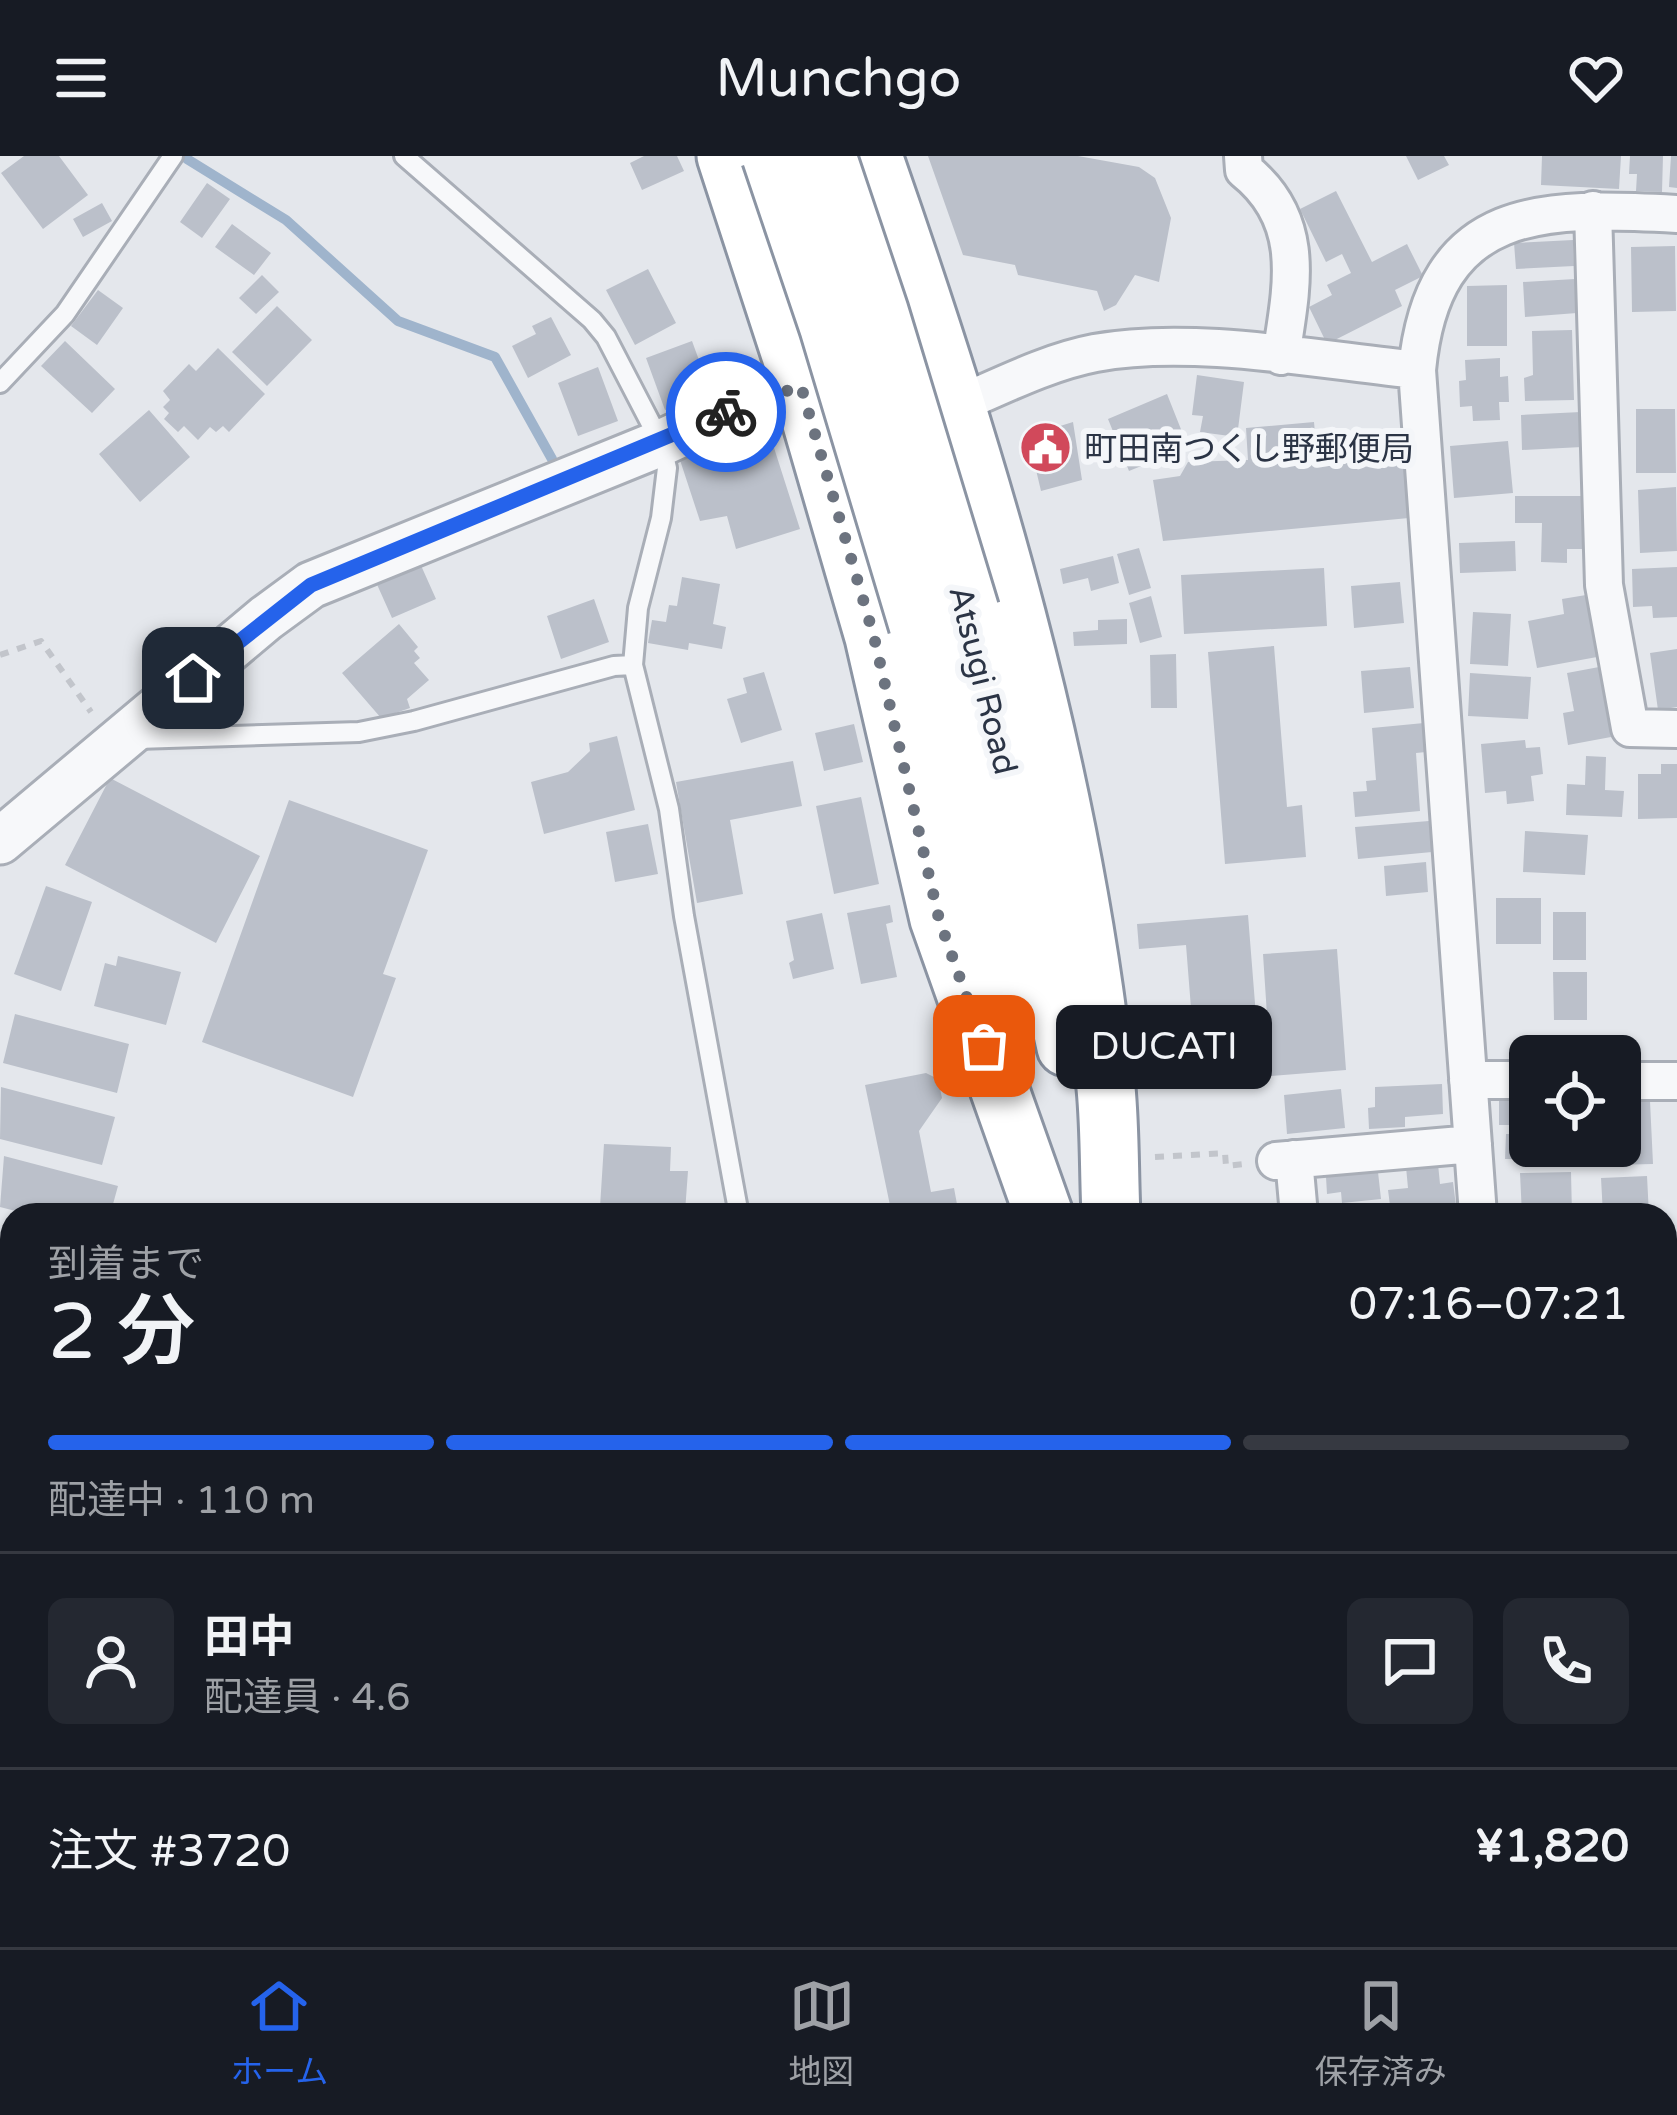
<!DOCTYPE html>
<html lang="ja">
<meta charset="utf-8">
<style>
body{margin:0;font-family:"Varela Round","Noto Sans JP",sans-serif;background:#242831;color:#f1f3f6;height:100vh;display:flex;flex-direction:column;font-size:45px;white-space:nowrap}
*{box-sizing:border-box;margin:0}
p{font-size:39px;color:#9ea1a6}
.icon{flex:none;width:66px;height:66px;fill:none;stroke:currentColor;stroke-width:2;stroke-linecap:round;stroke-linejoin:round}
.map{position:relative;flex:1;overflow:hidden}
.drawer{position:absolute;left:0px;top:1047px;width:1677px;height:744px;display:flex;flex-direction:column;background:#171b24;border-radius:36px 36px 0 0;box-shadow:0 3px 9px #0004}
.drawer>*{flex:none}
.fabs{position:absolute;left:1509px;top:879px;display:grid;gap:24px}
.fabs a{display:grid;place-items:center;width:132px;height:132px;border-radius:18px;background:#171b24;box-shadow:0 3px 9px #0004;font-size:60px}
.pin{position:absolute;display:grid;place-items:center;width:102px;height:102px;color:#fff;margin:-51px;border-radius:24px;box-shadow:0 6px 18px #0006}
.courier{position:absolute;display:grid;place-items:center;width:120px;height:120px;margin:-60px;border:9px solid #2563eb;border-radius:50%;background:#fff;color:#222;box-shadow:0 3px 15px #0007}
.bubble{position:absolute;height:84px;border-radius:18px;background:#171b24;box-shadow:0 3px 9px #0004;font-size:39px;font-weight:600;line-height:84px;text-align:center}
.head em{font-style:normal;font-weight:600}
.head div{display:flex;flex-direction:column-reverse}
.head{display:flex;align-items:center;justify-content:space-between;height:204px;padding:0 48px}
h1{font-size:78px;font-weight:600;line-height:90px}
.bar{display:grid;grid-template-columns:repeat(4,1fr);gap:18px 12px;align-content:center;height:144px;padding:0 48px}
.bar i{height:15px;border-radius:9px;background:#363941}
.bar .on{background:#2563eb}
.bar p{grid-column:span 4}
.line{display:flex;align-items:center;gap:30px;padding:0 48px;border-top:3px solid #363941}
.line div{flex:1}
.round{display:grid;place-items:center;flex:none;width:126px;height:126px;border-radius:18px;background:#242831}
header{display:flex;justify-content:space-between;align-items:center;height:156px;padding:0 48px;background:#171b24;font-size:54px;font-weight:600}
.menu{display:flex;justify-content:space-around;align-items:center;height:168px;border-top:3px solid #363941;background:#171b24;font-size:33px;color:#9ea1a6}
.menu a{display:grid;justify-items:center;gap:6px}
.menu .on{color:#2563eb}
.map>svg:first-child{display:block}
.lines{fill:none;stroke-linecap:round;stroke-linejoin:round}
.stream{stroke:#9fb4cc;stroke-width:10}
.building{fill:#bbc0ca}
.service-casing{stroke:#a9aeb7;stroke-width:24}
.minor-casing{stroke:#a9aeb7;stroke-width:42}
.tertiary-casing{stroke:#a9aeb7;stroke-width:51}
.trunk-casing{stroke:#8b94a3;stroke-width:63}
.path{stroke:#c2c5cb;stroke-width:6;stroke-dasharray:9 9;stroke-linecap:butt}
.service{stroke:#f7f8fa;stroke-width:18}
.minor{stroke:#f7f8fa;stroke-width:36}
.tertiary{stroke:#f7f8fa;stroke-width:45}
.trunk{stroke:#fff;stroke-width:57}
.trunk-bridge-casing{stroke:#8b94a3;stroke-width:63;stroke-linecap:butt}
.trunk-bridge{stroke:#fff;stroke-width:57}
.done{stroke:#6c737f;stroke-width:12;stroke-dasharray:0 21.6}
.route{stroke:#2563eb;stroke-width:15}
.labels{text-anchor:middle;stroke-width:12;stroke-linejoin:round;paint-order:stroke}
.poi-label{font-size:33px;fill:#2b3445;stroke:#f4f6f9;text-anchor:start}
.street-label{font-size:33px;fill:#2b3445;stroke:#f4f6f9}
</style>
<header><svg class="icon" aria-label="menu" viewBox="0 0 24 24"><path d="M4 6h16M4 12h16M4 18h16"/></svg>Munchgo<svg class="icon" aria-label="heart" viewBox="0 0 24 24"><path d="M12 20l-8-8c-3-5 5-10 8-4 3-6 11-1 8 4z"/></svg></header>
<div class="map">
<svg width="1677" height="1791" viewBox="0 0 1677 1791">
<rect width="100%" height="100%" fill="#e4e7ec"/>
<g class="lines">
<!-- stream -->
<path class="stream" d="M187,3L286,64L398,165L495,201L552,303"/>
</g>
<!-- building -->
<path class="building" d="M24,0H59L88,39L43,73L1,17Z
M644,0H677L684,15L642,34L630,7Z
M928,0H1078L1139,11L1155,22L1171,62L1159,126L1135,119L1116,149L1104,155L1097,135L1018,119L1015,109L963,99Z
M1406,0H1444L1449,9L1418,24Z
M1542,0H1621L1619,33L1541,29Z
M1630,0H1663L1662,36L1636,35L1637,18H1629Z
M1671,0H1677V32L1669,31Z
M207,27L230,43L202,82L180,66Z
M1336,35L1372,106L1407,88L1423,120L1395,134L1402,150L1327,188L1309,151L1332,139L1327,129L1351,117L1342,98L1326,106L1300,53Z
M102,47L112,65L83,81L73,63Z
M232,68L271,97L254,119L215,91Z
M1573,84L1574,110L1516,113L1514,87Z
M1675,90L1676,155L1632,156L1631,91Z
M648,113L676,167L635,189L606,134Z
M262,119L279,136L256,158L239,142Z
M1575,123L1577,157L1525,161L1523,126Z
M1507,129V190H1467V130Z
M98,134L123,152L97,189L71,170Z
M277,150L312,184L267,230L232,196Z
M551,161L571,199L528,222L512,190L536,178L532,170Z
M1572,174L1574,244L1525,245L1524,222L1533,219L1532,175Z
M65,185L115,233L92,257L41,210Z
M692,185L711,237L665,254L646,202Z
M218,192L265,238L229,276L223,270L216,276L210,271L198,284L184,270L178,276L164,263L169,257L163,251L170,244L163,235L189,208L196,215Z
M1500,202V221L1508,220L1509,246H1499L1500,264L1473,265L1472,250L1460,251L1459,225L1466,224L1465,204Z
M598,211L618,265L578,280L558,227Z
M1197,219L1244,226L1237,281L1200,276L1203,260L1192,259Z
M1167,238L1188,291L1129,315L1108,263Z
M1636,253H1675L1676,317H1636Z
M149,254L190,301L140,346L99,298Z
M1581,256L1582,291L1522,294L1521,259Z
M1073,266L1082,324L1041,335L1028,280Z
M1314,266L1315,277L1336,275L1338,299L1404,295L1409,362L1163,385L1153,324L1180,320L1188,306L1248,304L1246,272Z
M768,273L800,373L736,393L727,360L700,365L679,301Z
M1508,285L1513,337L1454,342L1450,290Z
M1676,331L1677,395L1640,397L1638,334Z
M1515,340H1586V393H1567V407L1541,406L1542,367H1515Z
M1515,385L1516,415L1460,417L1459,387Z
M1139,392L1151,432L1129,439L1117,398Z
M1113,400L1119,427L1091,435L1088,422L1063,428L1060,413Z
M419,405L436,443L392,462L375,424Z
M1677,411V461L1653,462L1652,450L1633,451L1632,413Z
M1324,412L1327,470L1184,478L1181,419Z
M682,421L720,428L713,468L726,471L722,493L689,487L688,494L648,487L652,464L666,466L669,449L677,450Z
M1400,426L1404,467L1354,472L1351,430Z
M1586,439L1597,501L1537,512L1528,465L1564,458L1562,443Z
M1151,440L1162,481L1140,487L1129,447Z
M594,443L609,486L561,503L547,460Z
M1473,456L1511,458L1508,510L1470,508Z
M1127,463V488L1074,490L1073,476L1098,474V464Z
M399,468L418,491L414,495L420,502L414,507L429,524L407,543L410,552L381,562L342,517Z
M1274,490L1287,651L1302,649L1306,701L1225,708L1208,496Z
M1677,493V551L1658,554L1650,497Z
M1176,498L1177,552H1151L1150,499Z
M1410,511L1414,552L1364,557L1361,515Z
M1599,511L1611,581L1568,589L1563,557L1574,555L1567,517Z
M764,516L782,574L741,587L727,543L747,537L743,522Z
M1470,517L1531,521L1528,563L1468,560Z
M1424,567L1426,596L1416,597L1420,655L1355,661L1353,636L1367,635L1366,625L1376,624L1372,572Z
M854,568L863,606L824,615L815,577Z
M617,580L635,654L544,678L531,626L568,616L590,595L589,587Z
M1525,584L1526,592L1540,591L1543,618L1531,620L1534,645L1507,648L1506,635L1485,637L1481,588Z
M1586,600L1606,601L1605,634L1624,635L1622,661L1566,659L1567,628L1585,629Z
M793,605L802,650L730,664L743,738L697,747L676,626Z
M1661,608H1677V662L1638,663V618H1661Z
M110,622L260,700L216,787L65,709Z
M861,641L879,728L834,738L816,650Z
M289,644L428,694L383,818L396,822L353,941L202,886Z
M1429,665L1432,696L1358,703L1355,671Z
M648,668L658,718L615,726L606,676Z
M1525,675L1588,679L1585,719L1523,716Z
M1426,706L1428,736L1386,740L1384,710Z
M46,730L92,746L61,835L14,818Z
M1496,742H1541V788H1496Z
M890,749L893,766L886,768L897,821L861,828L847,757Z
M1553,756H1586V804H1553Z
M822,757L834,813L793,823L789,807L794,804L786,765Z
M1248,759L1261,923L1197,928L1186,789L1139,793L1137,768Z
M1337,793L1346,914L1271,920L1263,798Z
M118,800L181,816L166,869L94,850L105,807L116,810Z
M1553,816H1587V864H1554Z
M15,858L129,888L117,937L3,907Z
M926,917L938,923L942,942L919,975L931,1036L954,1032L959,1059H892L865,929Z
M1442,928L1443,958L1405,961V971L1369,973L1368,952L1375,951V931Z
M1,931L115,961L102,1009L0,983Z
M1341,933L1345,972L1287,978L1284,939Z
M1499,943H1530V969H1499Z
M1650,945L1653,1008L1612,1009L1611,990H1620V946Z
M1506,978H1530V990H1566V1004L1505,1003Z
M604,988L671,991L670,1015H688L685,1056L600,1051Z
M4,1000L118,1030L110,1059H31L0,1051Z
M1438,1008L1440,1028L1453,1026L1456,1050L1391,1057L1388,1034L1408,1032L1406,1011Z
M1378,1016L1381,1043L1342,1047L1341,1036L1327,1038L1326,1021Z
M1571,1016L1572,1059H1522L1520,1017Z
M1647,1020L1649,1059H1603L1601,1022Z
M1381,1051L1382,1059H1332V1056Z
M1674,1721H1677V1758L1671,1757Z
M1363,1779H1409L1410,1791H1363Z
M1659,1783V1791H1631V1785Z"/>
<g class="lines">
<defs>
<path id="service" d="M404,0L592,164L606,181L661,287L667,312L661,362L638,452L633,509L669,653L684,760L739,1059
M0,227L65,158L173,0
M137,583L359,576L414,565L614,510L633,509"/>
<path id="minor" d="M1243,0L1244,14C1307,64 1292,129 1281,200
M1593,54L1604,429L1630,572L1677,573
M957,249C1001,230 1048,206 1095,197C1192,179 1319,204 1417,214
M1468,924H1530
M1620,925H1677
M1294,1003L1299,1059
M1276,1005L1473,988
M1478,1059L1417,214C1433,47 1543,51 1677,58
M0,1116L9,1122
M1669,1678L1677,1476
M1526,1779L1527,1791"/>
<path id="tertiary" d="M0,685L266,462L311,429L661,287L749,246L801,230"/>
<path id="trunk" d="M726,0L801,230L874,481L939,763L1044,1059
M873,0C979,303 1072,612 1106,932C1110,974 1109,1017 1111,1059
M970,455L1066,891
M918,469L1005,861
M1178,1779L1180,1791
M1232,1779L1234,1791"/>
</defs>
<!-- service casing -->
<use href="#service" class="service-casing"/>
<!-- minor casing -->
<use href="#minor" class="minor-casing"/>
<!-- tertiary casing -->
<use href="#tertiary" class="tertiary-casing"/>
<!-- trunk casing -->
<use href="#trunk" class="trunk-casing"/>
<!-- path -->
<path class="path" d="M0,499L41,485L91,556
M1155,1001L1225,997L1226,1010L1243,1008
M0,1582L12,1581
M1089,1779L1092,1791
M679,1791V1779"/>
<!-- service -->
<use href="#service" class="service"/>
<!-- minor -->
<use href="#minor" class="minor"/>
<!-- tertiary -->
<use href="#tertiary" class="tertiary"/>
<!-- trunk -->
<use href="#trunk" class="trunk"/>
<defs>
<path id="trunk-bridge" d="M771,0L829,172L918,469
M827,0L879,155L970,455"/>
</defs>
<!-- trunk-bridge casing -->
<use href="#trunk-bridge" class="trunk-bridge-casing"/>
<!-- trunk-bridge -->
<use href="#trunk-bridge" class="trunk-bridge"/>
</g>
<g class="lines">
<!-- done -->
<path class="done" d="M726,256L801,230L874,481L939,763L984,890"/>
<!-- route -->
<path class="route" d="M193,522L311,429L726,256"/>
</g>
<!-- icons -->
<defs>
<symbol id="civic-disc" viewBox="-11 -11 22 22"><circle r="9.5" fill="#d1495b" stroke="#f4f6f9"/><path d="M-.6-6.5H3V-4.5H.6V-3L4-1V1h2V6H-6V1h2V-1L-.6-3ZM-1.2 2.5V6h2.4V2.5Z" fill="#fff"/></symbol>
</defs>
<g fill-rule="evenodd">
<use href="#civic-disc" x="1016" y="262" width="59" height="59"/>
</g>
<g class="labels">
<!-- poi labels -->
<g class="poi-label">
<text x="1084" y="304">町田南つくし野郵便局</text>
</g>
<!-- street labels -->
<g class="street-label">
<text transform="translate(984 524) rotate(76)" y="12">Atsugi Road</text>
</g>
</g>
</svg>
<div class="fabs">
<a><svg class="icon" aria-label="locate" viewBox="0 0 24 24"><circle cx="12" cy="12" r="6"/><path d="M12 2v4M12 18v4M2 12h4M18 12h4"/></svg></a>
</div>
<div class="pin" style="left:984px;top:890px;background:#ea580c"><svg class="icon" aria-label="bag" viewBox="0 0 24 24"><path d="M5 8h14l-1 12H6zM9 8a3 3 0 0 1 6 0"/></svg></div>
<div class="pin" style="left:193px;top:522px;background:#1f2937"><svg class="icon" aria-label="home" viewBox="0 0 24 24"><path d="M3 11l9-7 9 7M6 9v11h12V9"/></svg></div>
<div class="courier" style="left:726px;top:256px"><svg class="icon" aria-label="bike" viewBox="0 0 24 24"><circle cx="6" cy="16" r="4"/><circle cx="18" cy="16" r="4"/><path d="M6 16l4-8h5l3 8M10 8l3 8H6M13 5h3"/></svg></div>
<div class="bubble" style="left:1056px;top:849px;width:216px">DUCATI</div>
<section class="drawer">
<div class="head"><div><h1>2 分</h1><p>到着まで</p></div><em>07:16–07:21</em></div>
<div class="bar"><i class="on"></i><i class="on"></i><i class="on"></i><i></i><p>配達中 · 110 m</p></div>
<div class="line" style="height:216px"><a class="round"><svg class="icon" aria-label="person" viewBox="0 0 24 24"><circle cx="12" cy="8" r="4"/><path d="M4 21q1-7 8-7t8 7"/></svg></a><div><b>田中</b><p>配達員 · 4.6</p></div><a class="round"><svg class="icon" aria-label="chat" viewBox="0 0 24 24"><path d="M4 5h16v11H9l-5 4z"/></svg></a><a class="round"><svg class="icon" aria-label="phone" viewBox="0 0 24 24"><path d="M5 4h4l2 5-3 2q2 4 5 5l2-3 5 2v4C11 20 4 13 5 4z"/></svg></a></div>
<div class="line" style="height:156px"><div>注文 #3720</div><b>¥1,820</b></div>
</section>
</div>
<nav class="menu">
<a class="on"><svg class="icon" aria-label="home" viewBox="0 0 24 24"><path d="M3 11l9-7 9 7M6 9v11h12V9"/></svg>ホーム</a>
<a><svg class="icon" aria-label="map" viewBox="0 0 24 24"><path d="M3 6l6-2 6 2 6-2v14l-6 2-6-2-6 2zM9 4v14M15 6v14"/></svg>地図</a>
<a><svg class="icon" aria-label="saved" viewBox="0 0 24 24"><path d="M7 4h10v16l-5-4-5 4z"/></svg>保存済み</a>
</nav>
